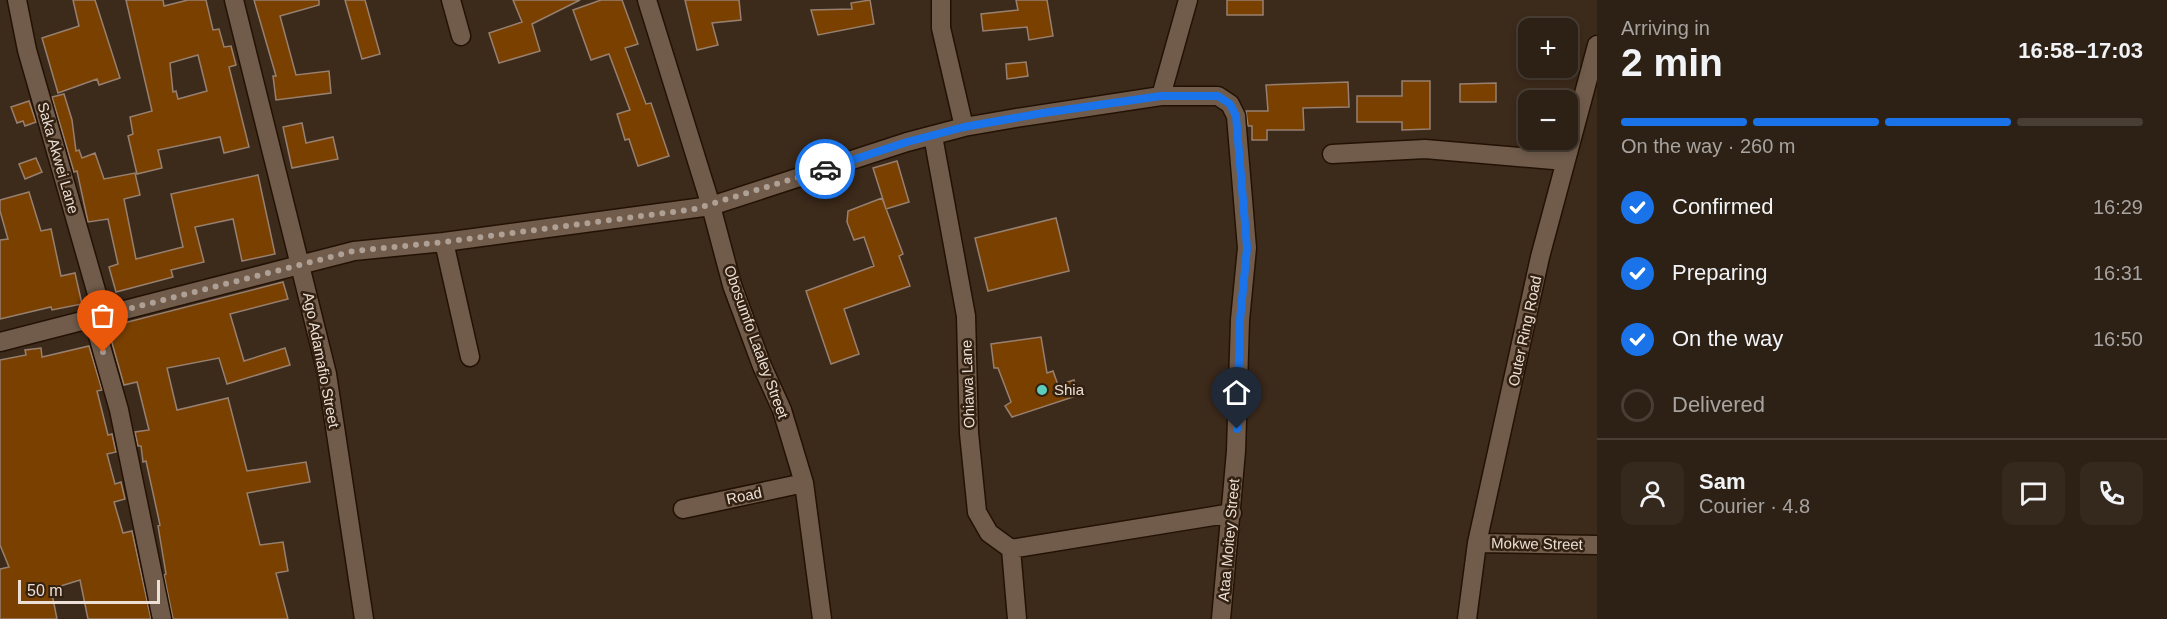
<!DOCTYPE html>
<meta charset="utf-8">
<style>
body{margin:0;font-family:Arial,sans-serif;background:#35281d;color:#f1f3f6;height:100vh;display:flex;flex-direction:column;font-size:22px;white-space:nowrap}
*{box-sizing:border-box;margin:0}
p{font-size:20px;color:#a7a3a0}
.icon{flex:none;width:33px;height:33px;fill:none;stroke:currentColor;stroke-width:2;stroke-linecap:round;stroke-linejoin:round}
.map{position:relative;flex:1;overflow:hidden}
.sheet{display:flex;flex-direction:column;background:#2d2014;width:570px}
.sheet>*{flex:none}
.fabs{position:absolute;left:1518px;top:18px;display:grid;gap:12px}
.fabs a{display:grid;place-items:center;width:60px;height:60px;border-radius:12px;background:#2d2014;box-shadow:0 3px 9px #0003,0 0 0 2px #483e34;font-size:30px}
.scale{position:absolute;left:18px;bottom:15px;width:142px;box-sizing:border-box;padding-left:6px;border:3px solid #ebdfd6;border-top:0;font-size:16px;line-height:21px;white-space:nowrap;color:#ebdfd6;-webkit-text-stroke:4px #322011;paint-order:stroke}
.pin{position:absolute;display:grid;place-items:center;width:51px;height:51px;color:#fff;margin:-62px -26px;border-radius:50% 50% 50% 0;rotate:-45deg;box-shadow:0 0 6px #0007}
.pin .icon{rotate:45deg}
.courier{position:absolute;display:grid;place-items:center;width:60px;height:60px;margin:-30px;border:4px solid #1a73e8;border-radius:50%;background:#fff;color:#222;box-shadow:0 2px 8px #0007}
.headline em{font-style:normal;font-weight:600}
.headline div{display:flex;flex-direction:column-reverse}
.headline{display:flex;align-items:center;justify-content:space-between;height:102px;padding:0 24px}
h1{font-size:39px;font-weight:600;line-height:45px}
.bar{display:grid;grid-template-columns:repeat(4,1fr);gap:9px 6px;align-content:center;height:72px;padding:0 24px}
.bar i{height:8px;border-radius:4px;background:#483e34}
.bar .current{background:#1a73e8}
.bar p{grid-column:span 4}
.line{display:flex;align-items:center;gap:15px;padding:0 24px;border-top:2px solid #483e34}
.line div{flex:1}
.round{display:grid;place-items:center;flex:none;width:63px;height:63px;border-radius:12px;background:#35281d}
ol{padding:0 24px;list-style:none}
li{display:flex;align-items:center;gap:18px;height:66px}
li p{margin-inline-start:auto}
li .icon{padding:6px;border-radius:50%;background:#1a73e8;color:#fff;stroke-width:4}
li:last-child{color:#a7a3a0}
li i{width:33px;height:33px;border:3px solid #483e34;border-radius:50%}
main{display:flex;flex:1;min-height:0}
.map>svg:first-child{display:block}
.building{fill:#7a4000;stroke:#978070;stroke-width:1.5;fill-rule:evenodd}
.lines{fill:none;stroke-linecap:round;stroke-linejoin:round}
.minor-casing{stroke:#231204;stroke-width:21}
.minor{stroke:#715c4b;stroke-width:18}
.done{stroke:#aea095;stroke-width:6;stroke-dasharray:0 10.8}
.route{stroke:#1a73e8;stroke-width:8}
.poi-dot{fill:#5ccebb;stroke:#322011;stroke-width:2}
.labels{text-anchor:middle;stroke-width:5;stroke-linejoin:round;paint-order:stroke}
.street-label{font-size:15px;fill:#ebdfd6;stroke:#322011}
.poi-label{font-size:15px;fill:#ebdfd6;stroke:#322011;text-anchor:start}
</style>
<main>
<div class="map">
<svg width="1597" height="619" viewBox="0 0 1597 619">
<rect width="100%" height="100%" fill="#3c2a1b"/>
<!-- building -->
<path class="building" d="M73,0H95L120,78L99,85L97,79L58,93L42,38L79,26Z
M126,0H163L164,6L188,0H206L213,30L219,29L224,47L231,46L236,65L229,67L249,147L224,153L220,137L158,150L162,168L137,174L128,136L133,134L130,117L152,111ZM198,55L207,91L178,99L176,91L173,92L170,63Z
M254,0H319V5L280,16L296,75L329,71L331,93L276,100L273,76H276Z
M345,0H365L380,54L362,59Z
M513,0H580L532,24L540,51L499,63L489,33L522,22Z
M601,0H622L638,44L625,48L646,104L651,103L669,156L638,166L629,139L625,140L617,114L630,110L609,54L591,60L573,10Z
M685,0H739L741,20L712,23L718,45L697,50Z
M870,0L874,24L818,35L811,10L852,9L851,3Z
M1016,0H1047L1053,36L1029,40L1027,27L983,31L981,14L1018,10Z
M1227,0H1263V15H1227Z
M1026,62L1028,76L1007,79L1006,64Z
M1402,81H1430V129L1402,130V122H1357V96H1402Z
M1348,82L1349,107L1303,108L1304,130H1267V140H1252V126H1248L1246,111H1268L1266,85Z
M1496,83V102H1460V84Z
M64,94L72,120L76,151L79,150L82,158L95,153L104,179L135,173L140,195L124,199L136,259L183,247L171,194L258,175L275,254L242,261L233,219L195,227L204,262L171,270L173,277L116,292L109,267L118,264L108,219L88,222L77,171L74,172L52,97Z
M29,101L36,122L25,126L23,121L17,123L11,107Z
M302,123L306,143L333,137L338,159L292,168L283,127Z
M36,158L42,172L25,179L19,164Z
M897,161L909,202L886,209L873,168Z
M29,192L41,231L51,229L61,276L75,273L82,304L52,310L51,307L0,319V240L8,239L0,211V200Z
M882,198L903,254L899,256L910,286L844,309L859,354L831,364L806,291L874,266L864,237L854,240L847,222L848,211Z
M1056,218L1069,271L988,291L975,238Z
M283,282L288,299L230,314L244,361L285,348L290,365L227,384L219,358L167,368L177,410L228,398L247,471L306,462L310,482L247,493L260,545L283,542L288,571L276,573L288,619H173L164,575L166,574L158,526L160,525L146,461L143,462L141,446H138L135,432L149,430L137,382L124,385L108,329L116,327V325Z
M1041,337L1047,373L1053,371L1058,385L1074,380L1079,395L1012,417L1005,406L1011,402L998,368H994L991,344Z
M89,346L102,390L97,391L108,435L112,434L116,452L107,454L115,484L121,482L125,499L114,502L123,533L132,531L151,619H88L80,580L51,589L57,619H0V569L9,567L0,545V360L26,355L25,350L41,348L42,357Z"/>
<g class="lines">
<defs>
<path id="minor" d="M17,0L27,50L103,315
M234,0L327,374L364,619
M451,0L461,36
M647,0L711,206L732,285L762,366L782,410L804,483L822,619
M941,0V28L964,127
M1161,96L1188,0
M933,136L966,316L969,433L977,512L989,533L1011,549L1017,619
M1332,154L1425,149L1565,161
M444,242L470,357
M93,318L119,410L162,619
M0,342L354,251L444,242L711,206L907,142L964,127L1016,118L1161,96H1218L1230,104L1236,116L1247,248L1240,320L1236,451L1221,619
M683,509L804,483
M1477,543L1597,545
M1011,549L1232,513
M1467,619L1477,543L1540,257L1597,45"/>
</defs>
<!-- minor casing -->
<use href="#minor" class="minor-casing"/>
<!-- minor -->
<use href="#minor" class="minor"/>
</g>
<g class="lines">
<!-- done -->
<path class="done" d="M103,352L93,318L354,251L444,242L695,209L825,169"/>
<!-- route -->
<path class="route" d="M825,169L907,142L964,127L1043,113L1161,96H1218L1230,104L1236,116L1247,248L1240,320L1237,429"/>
</g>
<!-- markers -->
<circle class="poi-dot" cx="1042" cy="390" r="6"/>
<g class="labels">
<!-- street labels -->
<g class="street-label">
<text transform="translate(58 158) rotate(74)" y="5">Saka Akwei Lane</text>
<text transform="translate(1525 331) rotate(-78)" y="5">Outer Ring Road</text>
<text transform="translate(756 342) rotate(70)" y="5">Obosumfo Laaley Street</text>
<text transform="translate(321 360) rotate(79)" y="5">Ago Adamafio Street</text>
<text transform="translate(968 384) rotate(-92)" y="5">Ohiawa Lane</text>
<text transform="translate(744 496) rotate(-12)" y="5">Road</text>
<text transform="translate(1229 540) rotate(-85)" y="5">Ataa Moitey Street</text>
<text transform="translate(1537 544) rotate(1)" y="5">Mokwe Street</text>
</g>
<!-- poi labels -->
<g class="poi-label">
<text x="1054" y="395">Shia</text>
</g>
</g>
</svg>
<div class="fabs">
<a>+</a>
<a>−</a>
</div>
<div class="scale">50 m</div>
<div class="pin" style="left:103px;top:352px;background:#ea580c"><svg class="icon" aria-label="bag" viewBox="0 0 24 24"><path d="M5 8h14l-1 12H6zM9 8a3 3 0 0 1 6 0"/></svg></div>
<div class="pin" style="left:1237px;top:429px;background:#1f2937"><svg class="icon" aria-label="home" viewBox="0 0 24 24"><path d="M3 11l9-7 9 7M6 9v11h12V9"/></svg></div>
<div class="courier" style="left:825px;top:169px"><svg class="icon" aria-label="car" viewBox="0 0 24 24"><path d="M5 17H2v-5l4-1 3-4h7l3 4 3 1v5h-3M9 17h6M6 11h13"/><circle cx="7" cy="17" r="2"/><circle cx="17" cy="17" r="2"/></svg></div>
</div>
<section class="sheet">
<div class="headline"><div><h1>2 min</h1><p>Arriving in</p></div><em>16:58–17:03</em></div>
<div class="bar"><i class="current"></i><i class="current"></i><i class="current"></i><i></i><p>On the way · 260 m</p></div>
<ol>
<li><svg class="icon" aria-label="check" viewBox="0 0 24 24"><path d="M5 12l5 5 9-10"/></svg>Confirmed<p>16:29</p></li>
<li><svg class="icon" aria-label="check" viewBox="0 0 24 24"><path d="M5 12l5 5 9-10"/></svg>Preparing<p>16:31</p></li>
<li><svg class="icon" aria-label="check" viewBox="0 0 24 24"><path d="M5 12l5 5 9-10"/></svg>On the way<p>16:50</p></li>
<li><i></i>Delivered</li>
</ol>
<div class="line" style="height:108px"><a class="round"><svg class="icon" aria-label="person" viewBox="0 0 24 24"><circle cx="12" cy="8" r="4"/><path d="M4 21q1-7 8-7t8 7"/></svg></a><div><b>Sam</b><p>Courier · 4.8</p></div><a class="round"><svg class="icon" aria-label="chat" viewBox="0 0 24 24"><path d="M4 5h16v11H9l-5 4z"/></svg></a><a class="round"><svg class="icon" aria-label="phone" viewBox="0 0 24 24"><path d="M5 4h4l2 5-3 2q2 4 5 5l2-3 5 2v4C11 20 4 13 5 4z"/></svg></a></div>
</section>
</main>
